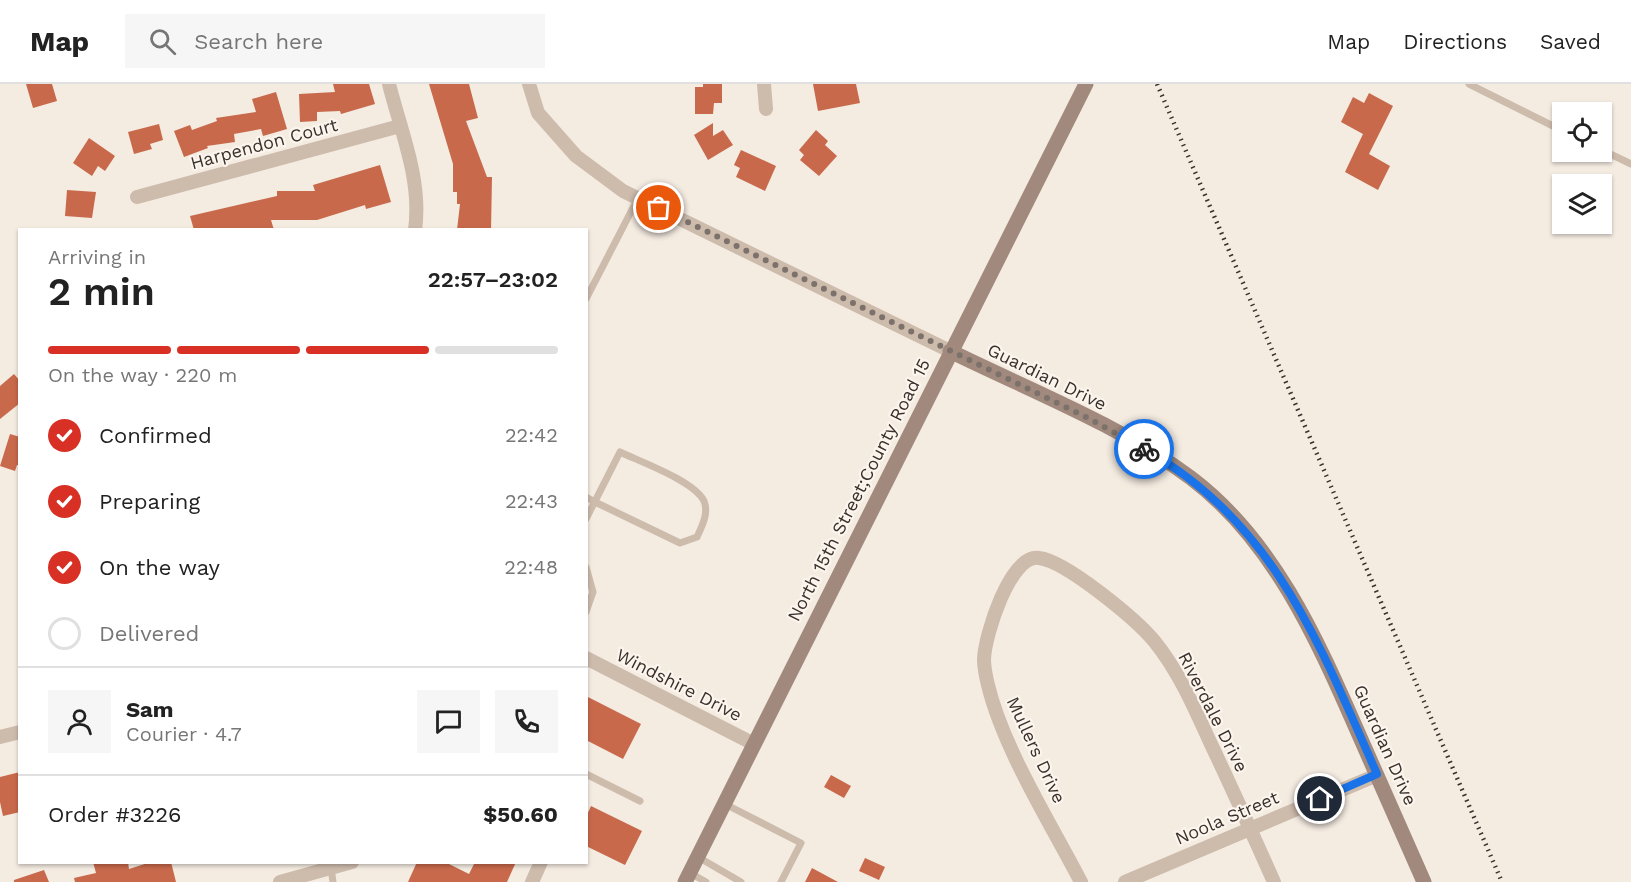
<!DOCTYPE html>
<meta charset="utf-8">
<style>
body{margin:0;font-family:"Work Sans",sans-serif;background:#f6f6f6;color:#222;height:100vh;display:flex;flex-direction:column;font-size:22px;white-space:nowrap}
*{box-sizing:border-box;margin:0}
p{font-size:20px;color:#767676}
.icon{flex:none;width:33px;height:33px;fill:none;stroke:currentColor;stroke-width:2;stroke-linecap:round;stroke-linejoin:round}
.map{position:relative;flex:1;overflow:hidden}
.panel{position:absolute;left:18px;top:144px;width:570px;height:636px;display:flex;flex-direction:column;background:#fff;border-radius:0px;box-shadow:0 2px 4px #0004}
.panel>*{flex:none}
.tools{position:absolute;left:1552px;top:18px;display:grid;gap:12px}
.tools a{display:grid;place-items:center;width:60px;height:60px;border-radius:0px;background:#fff;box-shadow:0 2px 4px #0004;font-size:30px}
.pin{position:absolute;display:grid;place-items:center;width:51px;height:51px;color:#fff;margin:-26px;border:3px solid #fff;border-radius:50%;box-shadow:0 2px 6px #0007}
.courier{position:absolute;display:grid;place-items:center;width:60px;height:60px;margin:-30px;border:4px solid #1a73e8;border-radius:50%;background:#fff;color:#222;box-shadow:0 2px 8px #0007}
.summary em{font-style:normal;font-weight:600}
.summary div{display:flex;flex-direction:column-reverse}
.summary{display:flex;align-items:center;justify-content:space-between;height:102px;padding:0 30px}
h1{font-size:39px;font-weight:600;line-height:45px}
.bar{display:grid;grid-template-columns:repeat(4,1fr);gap:9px 6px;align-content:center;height:72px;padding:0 30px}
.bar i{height:8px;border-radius:4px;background:#e0e0e0}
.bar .selected{background:#d93025}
.bar p{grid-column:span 4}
.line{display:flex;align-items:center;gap:15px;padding:0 30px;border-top:2px solid #e0e0e0}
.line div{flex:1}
.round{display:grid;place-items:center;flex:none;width:63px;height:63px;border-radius:0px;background:#f6f6f6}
ol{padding:0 30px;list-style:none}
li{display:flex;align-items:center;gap:18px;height:66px}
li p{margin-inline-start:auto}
li .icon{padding:6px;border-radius:50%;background:#d93025;color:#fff;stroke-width:4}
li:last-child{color:#767676}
li i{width:33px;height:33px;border:3px solid #e0e0e0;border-radius:50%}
header{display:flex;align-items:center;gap:36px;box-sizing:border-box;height:84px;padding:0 30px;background:#fff;border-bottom:2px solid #e0e0e0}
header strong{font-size:28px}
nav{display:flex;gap:33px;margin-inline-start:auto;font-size:21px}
.search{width:420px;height:54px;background:#f6f6f6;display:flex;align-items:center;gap:15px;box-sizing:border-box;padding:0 21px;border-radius:0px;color:#767676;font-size:22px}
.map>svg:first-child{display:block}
.building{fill:#c8694b}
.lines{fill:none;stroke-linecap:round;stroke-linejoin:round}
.lane{stroke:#cdbbac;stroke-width:7}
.street{stroke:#cdbbac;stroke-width:14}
.secondary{stroke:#a18a7d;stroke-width:15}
.rail{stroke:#3b302b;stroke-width:4.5;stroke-dasharray:1.5 4.5;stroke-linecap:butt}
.done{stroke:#7c716b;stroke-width:6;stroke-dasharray:0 10.8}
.route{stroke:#1a73e8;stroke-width:8}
.labels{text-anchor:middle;stroke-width:4.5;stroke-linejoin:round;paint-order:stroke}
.street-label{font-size:18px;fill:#3b302b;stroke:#fbf5ee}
</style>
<header>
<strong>Map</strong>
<div class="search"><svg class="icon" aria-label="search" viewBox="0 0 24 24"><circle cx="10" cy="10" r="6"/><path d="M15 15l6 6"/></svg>Search here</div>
<nav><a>Map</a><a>Directions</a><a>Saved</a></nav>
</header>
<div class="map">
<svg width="1631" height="798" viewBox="0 0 1631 798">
<rect width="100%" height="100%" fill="#f4ebe1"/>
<!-- building -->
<path class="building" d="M26,0H52L57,17L33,24Z
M333,0H369L375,20L341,30L340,27L317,28V37L300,38L299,10L335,8Z
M429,0H469L478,34L466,37L487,93H492L491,146H457L460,120H457V108H453V80Z
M703,0H722V19H714L713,30H695V3H703Z
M813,0H856L860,19L818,27Z
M276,8L287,45L263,52L261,45L234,50L235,58L207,62L208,64L184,73L174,47L190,41L192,46L217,37L216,34L256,28L252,15Z
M1369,9L1393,22L1369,70L1390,82L1378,106L1345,88L1363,50L1341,38L1353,13L1364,19Z
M713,39V52L723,46L733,61L708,76L694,51Z
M159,40L163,56L150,60L152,65L134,70L128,48Z
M816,46L828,57L825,61L837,72L819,92L800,76L804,71L799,66Z
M89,54L115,72L105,87L98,82L92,92L73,79Z
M741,66L776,82L765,107L736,93L740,84L734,81Z
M380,81L391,118L366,125L365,121L317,136H271L274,146H194L190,132L277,112V107H315L313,101Z
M67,106L96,108L92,134L65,132Z
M14,290L20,297V319L0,335V302Z
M10,350L20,353V381H17L15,387L0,382Z
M586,612L641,640L623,675L586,656Z
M20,688V728L3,732L0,718V693Z
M831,691L851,702L844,714L824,703Z
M591,722L642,747L625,781L586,762V733Z
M865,774L885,783L879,796L859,787Z
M93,778H128L129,785L151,778H171L176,798H75L74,794L96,789Z
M417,778H445L469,790L475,778H516L507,798H408Z
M812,784L838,798H805Z
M44,786L49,798H14V796Z"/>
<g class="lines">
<!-- lane -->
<path class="lane" d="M1469,0L1563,47
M1602,66L1631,80
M586,215L638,114
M586,413L595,418L680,459L697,453C702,442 709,429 704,417C694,397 641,378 620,368L586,435
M586,483L593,508L586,528
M586,690L640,717
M725,720L801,759L781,798
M698,773L741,798
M331,784L333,798
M690,789L706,798"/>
<!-- street -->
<path class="street" d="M389,0C401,48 422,96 415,146
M529,0L538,29L576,72L623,107L950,267
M764,0L766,25
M137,113L400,42
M586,574L754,660
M0,653L20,648
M280,798L352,778
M532,798L541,778
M1081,798C1051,740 1003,664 988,601C986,593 984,583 984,575C985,551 1010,470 1039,474C1066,477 1137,536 1155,558C1179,588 1194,623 1210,658C1232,704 1253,751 1274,798
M1125,798L1377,691"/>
<!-- secondary -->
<path class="secondary" d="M950,267C1029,306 1120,341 1191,394C1273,456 1316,553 1356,644C1379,696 1402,747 1424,798
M685,798L1086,0"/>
<!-- rail -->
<path class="rail" d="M1157,0L1502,798"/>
</g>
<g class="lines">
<!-- done -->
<path class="done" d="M659,124L1088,334L1144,365"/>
<!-- route -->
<path class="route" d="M1144,365C1275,438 1320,562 1377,690L1320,715"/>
</g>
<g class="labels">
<!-- street labels -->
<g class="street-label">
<text transform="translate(264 60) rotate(-15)" y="6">Harpendon Court</text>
<text transform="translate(1047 293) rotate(26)" y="6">Guardian Drive</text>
<text transform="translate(859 406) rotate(-63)" y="6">North 15th Street;County Road 15</text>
<text transform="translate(679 601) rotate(27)" y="6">Windshire Drive</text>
<text transform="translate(1213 628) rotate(63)" y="6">Riverdale Drive</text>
<text transform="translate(1385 661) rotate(66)" y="6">Guardian Drive</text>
<text transform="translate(1036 666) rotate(65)" y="6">Mullers Drive</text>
<text transform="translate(1227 734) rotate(-23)" y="6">Noola Street</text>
</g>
</g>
</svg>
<div class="tools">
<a><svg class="icon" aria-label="locate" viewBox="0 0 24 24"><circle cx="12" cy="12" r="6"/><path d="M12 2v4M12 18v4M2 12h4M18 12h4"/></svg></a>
<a><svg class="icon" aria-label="layers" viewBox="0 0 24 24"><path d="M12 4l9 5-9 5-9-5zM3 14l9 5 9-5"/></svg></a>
</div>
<div class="pin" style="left:659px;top:124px;background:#ea580c"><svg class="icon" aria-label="bag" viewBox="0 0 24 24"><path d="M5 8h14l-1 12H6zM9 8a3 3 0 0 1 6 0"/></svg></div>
<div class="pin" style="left:1320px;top:715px;background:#1f2937"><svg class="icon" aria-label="home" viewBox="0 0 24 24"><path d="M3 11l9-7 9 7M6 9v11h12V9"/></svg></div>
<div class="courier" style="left:1144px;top:365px"><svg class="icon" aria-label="bike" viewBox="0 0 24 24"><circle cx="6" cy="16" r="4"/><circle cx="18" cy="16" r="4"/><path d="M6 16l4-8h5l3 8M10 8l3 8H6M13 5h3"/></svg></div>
<section class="panel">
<div class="summary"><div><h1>2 min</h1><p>Arriving in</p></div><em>22:57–23:02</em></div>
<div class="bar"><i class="selected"></i><i class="selected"></i><i class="selected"></i><i></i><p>On the way · 220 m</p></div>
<ol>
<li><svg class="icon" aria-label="check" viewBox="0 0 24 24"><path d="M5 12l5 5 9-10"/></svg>Confirmed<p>22:42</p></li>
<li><svg class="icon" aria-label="check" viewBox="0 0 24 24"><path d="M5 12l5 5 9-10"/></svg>Preparing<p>22:43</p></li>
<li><svg class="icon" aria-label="check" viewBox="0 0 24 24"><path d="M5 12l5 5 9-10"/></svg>On the way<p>22:48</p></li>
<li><i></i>Delivered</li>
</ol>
<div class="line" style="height:108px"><a class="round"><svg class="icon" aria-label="person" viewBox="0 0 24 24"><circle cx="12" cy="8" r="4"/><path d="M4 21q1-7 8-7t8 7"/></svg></a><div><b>Sam</b><p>Courier · 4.7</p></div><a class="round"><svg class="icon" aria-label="chat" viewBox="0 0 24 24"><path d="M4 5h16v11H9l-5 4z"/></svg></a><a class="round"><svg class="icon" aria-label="phone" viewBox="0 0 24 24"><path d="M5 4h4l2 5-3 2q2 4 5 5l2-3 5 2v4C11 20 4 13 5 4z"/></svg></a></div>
<div class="line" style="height:78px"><div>Order #3226</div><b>$50.60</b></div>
</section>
</div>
